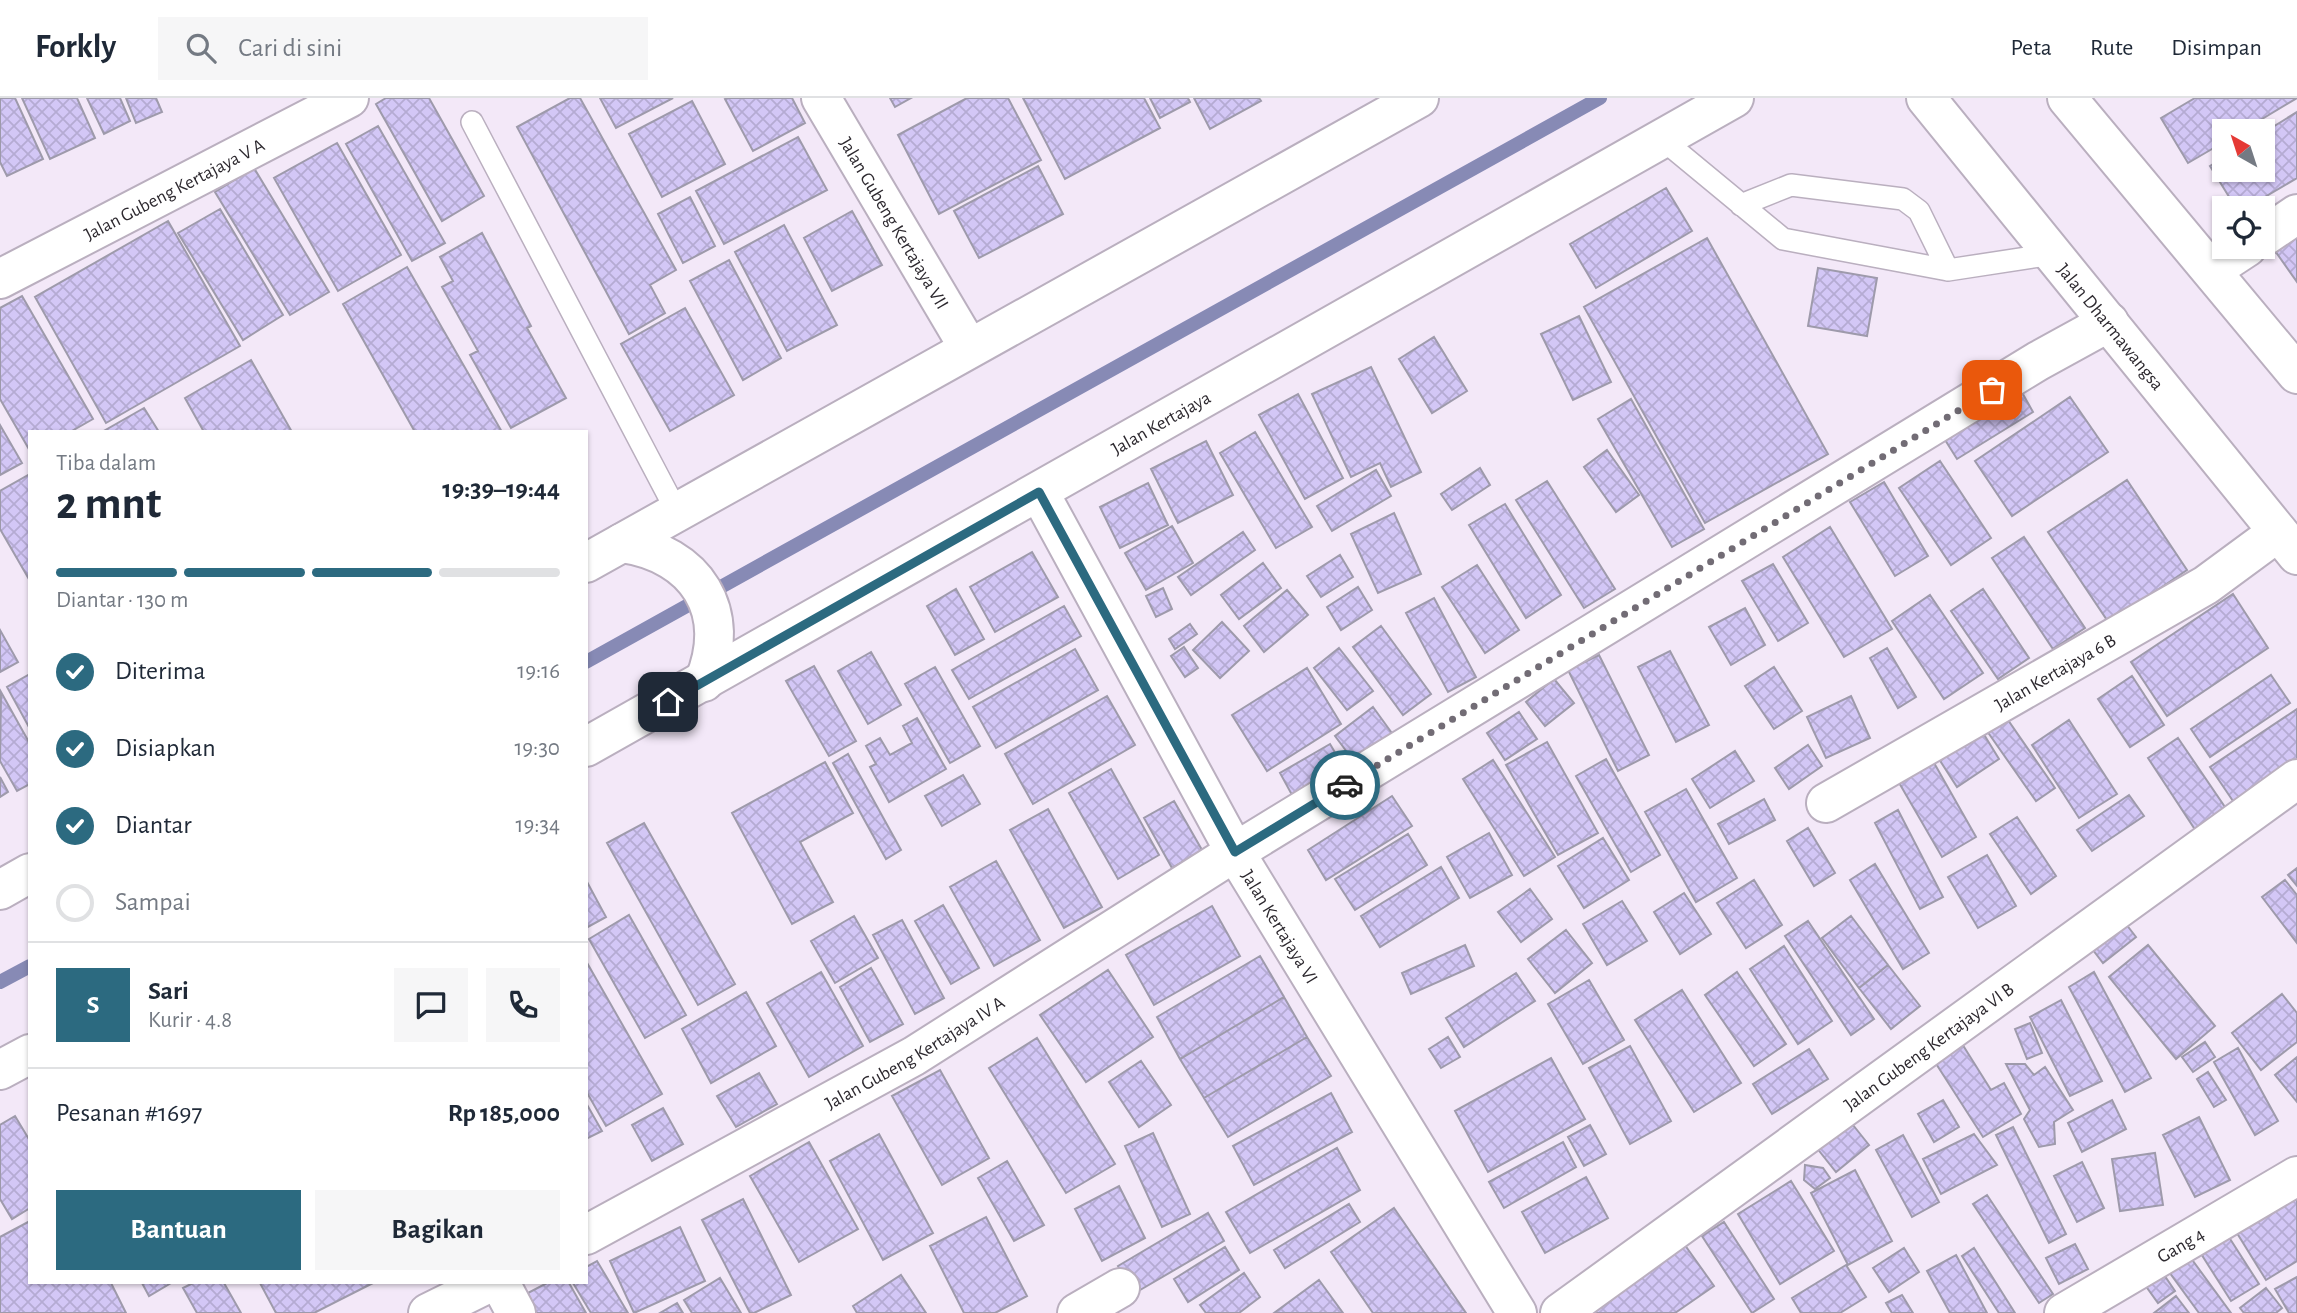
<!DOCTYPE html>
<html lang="id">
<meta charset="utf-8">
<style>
body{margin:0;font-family:"Alegreya Sans",sans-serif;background:#f6f6f7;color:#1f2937;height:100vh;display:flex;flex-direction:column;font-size:26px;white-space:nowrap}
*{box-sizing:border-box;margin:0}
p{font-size:23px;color:#747a83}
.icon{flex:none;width:38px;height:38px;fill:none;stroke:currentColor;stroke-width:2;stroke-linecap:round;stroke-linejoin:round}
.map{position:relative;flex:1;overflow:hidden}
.side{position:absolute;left:28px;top:332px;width:560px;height:854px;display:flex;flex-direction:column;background:#fff;border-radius:0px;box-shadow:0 2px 5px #0004}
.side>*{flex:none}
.needle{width:46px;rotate:321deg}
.controls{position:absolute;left:2212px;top:21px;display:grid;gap:14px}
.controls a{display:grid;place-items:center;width:63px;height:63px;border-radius:0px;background:#fff;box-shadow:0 2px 5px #0004;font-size:35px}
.pin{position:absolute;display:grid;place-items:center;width:60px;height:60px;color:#fff;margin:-30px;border-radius:14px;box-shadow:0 4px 10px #0006}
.courier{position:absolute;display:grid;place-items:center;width:70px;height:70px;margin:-35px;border:5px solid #2c6a80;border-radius:50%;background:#fff;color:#222;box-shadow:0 2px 9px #0007}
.head em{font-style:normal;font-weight:600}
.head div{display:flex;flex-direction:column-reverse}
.head{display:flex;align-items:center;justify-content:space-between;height:119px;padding:0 28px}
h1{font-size:46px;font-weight:600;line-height:52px}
.bar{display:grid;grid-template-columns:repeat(4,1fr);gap:10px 7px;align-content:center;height:84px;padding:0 28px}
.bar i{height:9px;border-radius:5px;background:#e0e1e3}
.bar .on{background:#2c6a80}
.bar p{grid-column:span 4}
.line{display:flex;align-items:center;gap:18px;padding:0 28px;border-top:2px solid #e0e1e3}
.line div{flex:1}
.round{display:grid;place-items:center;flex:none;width:74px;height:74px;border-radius:0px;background:#f6f6f7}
ol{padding:0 28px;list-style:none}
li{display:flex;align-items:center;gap:21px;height:77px}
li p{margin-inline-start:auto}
li .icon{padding:7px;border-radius:50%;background:#2c6a80;color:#fff;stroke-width:4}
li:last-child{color:#747a83}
li i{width:38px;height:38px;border:4px solid #e0e1e3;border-radius:50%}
.cta{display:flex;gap:14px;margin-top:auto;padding:14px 28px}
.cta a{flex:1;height:80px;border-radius:0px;background:#2c6a80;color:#fff;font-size:28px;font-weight:600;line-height:80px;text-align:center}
.cta a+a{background:#f6f6f7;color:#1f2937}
header{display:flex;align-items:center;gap:42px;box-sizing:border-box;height:98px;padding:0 35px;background:#fff;border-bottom:2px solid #e0e1e3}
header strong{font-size:33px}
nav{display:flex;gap:38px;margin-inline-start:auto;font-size:24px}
.search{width:490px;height:63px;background:#f6f6f7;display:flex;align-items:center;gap:18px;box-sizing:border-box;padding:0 24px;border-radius:0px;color:#747a83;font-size:26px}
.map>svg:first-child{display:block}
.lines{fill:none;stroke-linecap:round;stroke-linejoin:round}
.stream{stroke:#878ab5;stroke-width:14}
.building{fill:url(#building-cross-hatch);stroke:#9e9aab;stroke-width:2}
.service-casing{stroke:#baafbf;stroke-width:24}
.minor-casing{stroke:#baafbf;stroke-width:42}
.primary-casing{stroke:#baafbf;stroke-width:42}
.service{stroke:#fff;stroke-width:21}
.minor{stroke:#fff;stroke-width:38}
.primary{stroke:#fff;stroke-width:38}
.done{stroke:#726c75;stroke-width:7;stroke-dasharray:0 12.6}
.route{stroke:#2c6a80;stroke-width:9}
.labels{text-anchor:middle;stroke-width:7;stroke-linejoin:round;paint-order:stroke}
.street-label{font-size:19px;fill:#2d292f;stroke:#fcf8fe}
</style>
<header>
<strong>Forkly</strong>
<div class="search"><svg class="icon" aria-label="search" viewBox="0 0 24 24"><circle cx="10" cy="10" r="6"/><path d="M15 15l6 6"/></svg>Cari di sini</div>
<nav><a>Peta</a><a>Rute</a><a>Disimpan</a></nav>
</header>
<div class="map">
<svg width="2297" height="1215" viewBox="0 0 2297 1215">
<defs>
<pattern id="building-cross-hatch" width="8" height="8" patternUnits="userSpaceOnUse" patternTransform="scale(1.75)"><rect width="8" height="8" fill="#d3c7f6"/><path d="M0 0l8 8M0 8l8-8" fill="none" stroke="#b5abd3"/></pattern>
</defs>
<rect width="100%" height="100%" fill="#f3e8f8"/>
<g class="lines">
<!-- stream -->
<path class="stream" d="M586,564L1600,0
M0,884L30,868"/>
</g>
<!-- building -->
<path class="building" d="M0,0H15L43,61L7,78L0,64Z
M22,0H77L95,40L50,61Z
M87,0H120L130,23L104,36Z
M126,0H156L162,14L136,25Z
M386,0H429L484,98L442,123L376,6Z
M570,0H580L676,172L650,187L665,215L629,236L517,29Z
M600,0H673L616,30Z
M728,0H792L805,25L753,53L725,1Z
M890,0H911L895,9Z
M967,0H1008L1041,62L939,116L898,37Z
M1023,0H1144L1160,30L1065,81Z
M1150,0H1188L1190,4L1160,20Z
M1194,0H1259L1261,3L1210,31Z
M2195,0H2297L2242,33H2224V44L2188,65L2161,20Z
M692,3L725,66L662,99L629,36Z
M2297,14V80L2246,110H2236L2210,68L2224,59V72H2263V35Z
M378,28L445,145L412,163L346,46Z
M798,39L827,92L724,146L696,93Z
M337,45L401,157L338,193L274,80Z
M1038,68L1063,116L979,160L954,113Z
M254,70L329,194L290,217L215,94Z
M1666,90L1692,133L1596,190L1570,146Z
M690,99L715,148L683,165L658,116Z
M220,111L283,217L243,242L178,135Z
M852,113L882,167L832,193L804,140Z
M168,123L240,248L106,325L35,199Z
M784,127L837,227L787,253L735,154Z
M2297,133V184L2273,150Z
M482,135L531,228L527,230L566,300L511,330L470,257L478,253L442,189L453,183L440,159Z
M1707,140L1828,356L1705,425L1584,209Z
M729,162L781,260L743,282L690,183Z
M407,169L502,334H415L343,206Z
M1818,170L1877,180L1867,238L1808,228Z
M22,198L93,321L70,334H30V353L0,301V210Z
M685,210L734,297L670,333L621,246Z
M1579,218L1611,284L1573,302L1541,236Z
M1434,239L1467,293L1432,315L1399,261Z
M251,262L292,334H204L185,300Z
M1371,269L1421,374L1391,389L1380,365L1351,379L1312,296Z
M2019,289L2033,314L1957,361L1942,337Z
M1298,296L1343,380L1305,401L1259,317Z
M2070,299L2108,354L2012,418L1975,363Z
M1631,301L1704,431L1672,449L1598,321Z
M144,310L159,334H102Z
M0,327L22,365L0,377Z
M1255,334L1312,429L1276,450L1220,355Z
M1206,343L1233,397L1178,425L1151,371Z
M1607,352L1639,397L1616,414L1584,369Z
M1940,363L1991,440L1951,467L1899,390Z
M1480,370L1490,387L1452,412L1441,396Z
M1376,372L1391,398L1332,433L1317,408Z
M30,376V483L0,431V393Z
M2127,382L2187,472L2109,525L2048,434Z
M1547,383L1615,491L1584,510L1516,402Z
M1884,384L1928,458L1895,478L1850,404Z
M1148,385L1168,427L1120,450L1100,409Z
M1505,406L1561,497L1526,520L1469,427Z
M1394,415L1421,476L1378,495L1351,436Z
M1172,428L1193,465L1146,492L1125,455Z
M1830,429L1892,531L1844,559L1783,459Z
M1243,434L1255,452L1191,497L1178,479Z
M2024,439L2085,530L2053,551L1992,460Z
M1032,454L1058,499L995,534L970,489Z
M1340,457L1353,479L1321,499L1307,478Z
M1263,465L1281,490L1239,521L1221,497Z
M1773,466L1808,525L1778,543L1742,483Z
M1477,467L1519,532L1485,555L1442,489Z
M1358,489L1372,512L1341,532L1327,509Z
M1163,490L1172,511L1156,519L1146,498Z
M956,491L984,541L955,557L927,508Z
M1983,491L2029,560L1998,581L1951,513Z
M1287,492L1308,517L1264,554L1244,528Z
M2233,496L2268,550L2167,618L2131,564Z
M1930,497L1983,575L1944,601L1892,523Z
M1434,500L1476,579L1448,594L1406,515Z
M1064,508L1081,538L969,601L952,572Z
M1745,510L1765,547L1731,567L1709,529Z
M1222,524L1249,553L1220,580L1193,552Z
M1190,526L1197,536L1175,551L1169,541Z
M1381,528L1431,596L1403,617L1353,549Z
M0,532L18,564L0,574Z
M1184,549L1198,570L1185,579L1171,558Z
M1339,550L1373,593L1347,612L1314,570Z
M1887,550L1916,599L1898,610L1870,560Z
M1075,551L1098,592L996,650L973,609Z
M1670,553L1709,627L1676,644L1638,569Z
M871,554L901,607L868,626L838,573Z
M1599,557L1649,657L1618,673L1568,572Z
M814,568L856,643L829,658L786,583Z
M935,569L980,648L950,665L905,586Z
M1774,569L1802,613L1774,631L1745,588Z
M1307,570L1341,626L1267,673L1232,617Z
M30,576V631L7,589Z
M2271,577L2290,605L2210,659L2191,631Z
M2132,578L2164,627L2130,649L2098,601Z
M1554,581L1574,605L1545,628L1526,604Z
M1,594L30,646V686L17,693L0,663Z
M1107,598L1135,647L1033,706L1005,656Z
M1851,598L1870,640L1826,660L1807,619Z
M1373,609L1394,638L1356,666L1335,638Z
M1999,609L2055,690L2036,703L1980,623Z
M2297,611V670L2237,709L2210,669Z
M1519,614L1537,641L1505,662L1487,635Z
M917,620L946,671L889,704L870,669L876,666L866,648L880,640L890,657L912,645L903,628Z
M2069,622L2117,696L2079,720L2032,647Z
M1980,630L1999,661L1957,689L1937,658Z
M2178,640L2227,712L2196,733L2148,660Z
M1547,644L1598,735L1558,757L1506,667Z
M1330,646L1343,668L1292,697L1280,675Z
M1808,647L1822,668L1789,691L1775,670Z
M1735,653L1754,683L1710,710L1692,681Z
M848,656L901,752L886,761L833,665Z
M1929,656L1976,739L1942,759L1894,676Z
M1606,661L1660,757L1631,774L1576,678Z
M1493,662L1555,759L1524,778L1463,681Z
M825,664L853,715L800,744L833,804L792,826L732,715Z
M1111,671L1159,757L1118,781L1069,695Z
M963,677L980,706L942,728L925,698Z
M0,679L8,694L0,699Z
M1686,691L1737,780L1696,804L1645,714Z
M2129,697L2144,718L2092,753L2077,732Z
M1392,698L1412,728L1326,782L1308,752Z
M1764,701L1775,722L1729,746L1718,726Z
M1174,703L1202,752L1172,770L1144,720Z
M1048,711L1102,809L1064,830L1010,732Z
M1898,712L1943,799L1920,811L1875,725Z
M2017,719L2056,778L2031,796L1990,736Z
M644,725L735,886L698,907L607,745Z
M1808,730L1835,775L1814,788L1787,743Z
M1489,735L1512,777L1470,800L1447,759Z
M1408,736L1427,767L1355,812L1335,781Z
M1603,740L1629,782L1584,810L1558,768Z
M1987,757L2016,808L1978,830L1948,779Z
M996,763L1040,842L994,868L950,789Z
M1875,766L1929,855L1903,871L1850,782Z
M1441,769L1459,800L1380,849L1361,818Z
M2297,770V788L2288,777Z
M586,782L606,819L586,830Z
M1754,782L1782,827L1746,850L1717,805Z
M2285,782L2297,797V845L2262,799Z
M1530,791L1552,821L1521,844L1498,814Z
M1684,795L1711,836L1680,856L1654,814Z
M1622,803L1647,843L1607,867L1583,826Z
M943,807L979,870L951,886L915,823Z
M1212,808L1240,858L1154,907L1126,857Z
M629,817L686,917L645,940L589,841Z
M2119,817L2136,839L2103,865L2086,843Z
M854,818L878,860L835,885L811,843Z
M1851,818L1888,867L1859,890L1822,840Z
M902,822L944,900L915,916L873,837Z
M1808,823L1874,921L1851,937L1785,838Z
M1566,832L1592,865L1555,895L1528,861Z
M1465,847L1474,868L1411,896L1402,875Z
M2148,847L2215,928L2176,961L2109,879Z
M1784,848L1832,923L1798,946L1750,871Z
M1260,858L1284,899L1180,961L1157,919Z
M586,863L662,996L606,1028L586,993Z
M1888,867L1920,908L1891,931L1859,890Z
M871,870L903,926L870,944L840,889Z
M1108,872L1153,939L1086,984L1040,917Z
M821,874L863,948L809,979L767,905Z
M1737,874L1786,946L1754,968L1705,897Z
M2094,874L2151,980L2125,994L2069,889Z
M1516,875L1535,903L1464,949L1446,920Z
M1589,882L1624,942L1583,966L1548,906Z
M1682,892L1741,985L1694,1014L1635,922Z
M746,894L776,948L711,985L682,931Z
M2282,896L2297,915V944L2261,972L2232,935Z
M1284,899L1307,939L1204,1000L1180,961Z
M2061,902L2102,983L2070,998L2030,919Z
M2030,925L2042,955L2027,961L2015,931Z
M1954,933L1991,992L2004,985L2021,1016L1983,1039L1926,950Z
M1307,939L1331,978L1228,1039L1204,1000Z
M1448,939L1460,959L1441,970L1429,951Z
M1037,940L1115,1066L1066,1095L989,970Z
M2205,944L2215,959L2193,974L2182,959Z
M1630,948L1671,1023L1630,1046L1589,970Z
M2238,950L2278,1023L2255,1037L2214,964Z
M1809,951L1828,981L1772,1016L1753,986Z
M2297,959V1004L2275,977Z
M1551,960L1585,1021L1488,1074L1455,1013Z
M1141,963L1171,1007L1139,1029L1109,984Z
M2006,966H2025L2034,977L2045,969L2073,1012L2054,1024L2055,1046L2039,1049L2024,1021L2030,1012Z
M940,972L989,1060L942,1087L892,998Z
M2208,974L2226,1002L2214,1009L2197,981Z
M759,975L777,1006L736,1029L717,998Z
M1331,995L1352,1034L1254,1087L1233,1048Z
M1943,1002L1959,1029L1934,1044L1918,1016Z
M2112,1002L2126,1031L2082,1054L2068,1025Z
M586,1005L602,1033L586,1041Z
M663,1010L683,1046L652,1063L632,1027Z
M15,1018L30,1043V1110L12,1121L0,1101V1027Z
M2199,1019L2230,1082L2195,1099L2163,1037Z
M1849,1022L1869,1047L1836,1074L1816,1049Z
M1590,1027L1606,1056L1584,1068L1568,1039Z
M2013,1029L2066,1136L2049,1145L1996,1037Z
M1153,1035L1190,1116L1162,1129L1125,1048Z
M879,1036L933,1135L883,1162L830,1063Z
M1974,1036L1997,1067L1941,1096L1923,1061Z
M1903,1037L1939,1104L1912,1119L1876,1052Z
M809,1044L858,1131L799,1164L750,1078Z
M1563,1044L1576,1069L1504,1110L1489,1084Z
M1337,1050L1360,1092L1250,1155L1226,1114Z
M2155,1055L2163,1107L2120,1113L2112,1061Z
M1007,1063L1044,1127L1014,1143L978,1080Z
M2082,1064L2104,1110L2077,1124L2054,1078Z
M1805,1067L1823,1070L1830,1080L1815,1091L1804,1082Z
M1855,1072L1892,1143L1848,1167L1811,1095Z
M1586,1079L1608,1120L1545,1155L1522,1114Z
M1791,1083L1834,1153L1780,1186L1738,1116Z
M2297,1087V1163L2266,1182L2232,1127Z
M1119,1088L1145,1140L1102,1163L1075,1111Z
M1987,1097L2053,1196L2039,1205L1973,1106Z
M743,1101L791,1197L754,1215H750L702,1122Z
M1349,1106L1360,1124L1285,1170L1274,1152Z
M1394,1110L1466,1215H1373L1331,1154Z
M1208,1115L1224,1143L1135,1195L1118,1168Z
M986,1119L1027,1198L995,1215H964L930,1148Z
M30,1123V1185H111L126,1215H0V1139Z
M1724,1124L1774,1201L1752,1215L1702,1138Z
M680,1129L705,1183L634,1215L610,1163Z
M2225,1133L2259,1186L2231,1203L2198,1151Z
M1682,1143L1714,1188L1675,1215H1570Z
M2075,1146L2088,1171L2059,1186L2046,1160Z
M1225,1149L1239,1172L1188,1204L1174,1181Z
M1904,1150L1919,1174L1889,1194L1873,1170Z
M1974,1150L2015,1215H1999L1962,1158Z
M2185,1152L2231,1215H2199L2164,1167Z
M1956,1157L1987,1215H1950L1927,1173Z
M597,1163L628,1215H591L573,1185H586V1169Z
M1846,1167L1866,1199L1840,1215H1801L1792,1200Z
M2158,1168L2175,1193L2158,1205L2140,1180Z
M1244,1175L1260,1199L1239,1215H1206L1200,1207Z
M901,1177L926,1215H857L853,1208Z
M2297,1179V1215H2289L2275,1191Z
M720,1180L741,1215H692L684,1202Z
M1319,1182L1343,1215H1274Z
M142,1185H171L149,1198Z
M193,1185H224L241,1215H197L183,1190Z
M260,1185H373L314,1215H276Z
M547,1185H569L586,1215H536L526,1196Z
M2266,1190L2282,1210L2276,1215H2244L2240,1210Z
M1902,1197L1913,1215H1892L1886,1205Z
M2176,1198L2189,1215H2154Z
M677,1205L683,1215H660Z"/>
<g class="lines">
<defs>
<path id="service" d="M472,24L677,414
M1662,41L1783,141L1948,172L2053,156
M1741,107L1791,87L1903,101L1919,113L1948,172"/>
<g id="minor">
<path id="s1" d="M821,0L969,250"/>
<path d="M2263,139L2297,116"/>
<path d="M2212,172L2247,149"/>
<path id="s2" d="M0,181L349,0"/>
<path id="s3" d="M1039,394L1235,754L1517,1215"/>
<path id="s4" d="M1826,705L2206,487L2278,434"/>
<path id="s5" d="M586,1137L914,958L1235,754L2038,263L2109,224"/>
<path d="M500,1185L516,1215"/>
<path d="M428,1215L489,1185"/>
<path d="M1077,1215L1120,1190"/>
<path id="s6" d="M1560,1215L2297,681"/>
<path id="s7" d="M2064,1215L2297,1078"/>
</g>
<g id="primary">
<path id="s8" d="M1926,0L2297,457"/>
<path d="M2067,0L2297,276"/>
<path d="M622,445C697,456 733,513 704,584"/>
<path d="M586,465L1419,0"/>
<path id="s9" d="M586,649L1734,0"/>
<path d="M0,792L30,775"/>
<path d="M0,972L30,956"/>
</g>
</defs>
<!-- service casing -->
<use href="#service" class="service-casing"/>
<!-- minor casing -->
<use href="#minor" class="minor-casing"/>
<!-- primary casing -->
<use href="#primary" class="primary-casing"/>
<!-- service -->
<use href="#service" class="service"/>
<!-- minor -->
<use href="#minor" class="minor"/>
<!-- primary -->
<use href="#primary" class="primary"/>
</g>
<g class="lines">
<!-- done -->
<path class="done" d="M1345,687L1992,292"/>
<!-- route -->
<path class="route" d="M668,604L1039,394L1235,754L1345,687"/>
</g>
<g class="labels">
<!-- street labels -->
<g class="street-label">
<text dy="7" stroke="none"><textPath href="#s2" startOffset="196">Jalan Gubeng Kertajaya V A</textPath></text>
<text dy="7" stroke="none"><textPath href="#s1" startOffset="145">Jalan Gubeng Kertajaya VII</textPath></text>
<text dy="7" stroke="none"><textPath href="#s8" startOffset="294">Jalan Dharmawangsa</textPath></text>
<text dy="7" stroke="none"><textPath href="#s9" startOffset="660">Jalan Kertajaya</textPath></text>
<text dy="7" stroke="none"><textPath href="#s4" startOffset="264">Jalan Kertajaya 6 B</textPath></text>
<text dy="7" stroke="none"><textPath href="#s3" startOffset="497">Jalan Kertajaya VI</textPath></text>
<text dy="7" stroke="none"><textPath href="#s6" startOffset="455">Jalan Gubeng Kertajaya VI B</textPath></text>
<text dy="7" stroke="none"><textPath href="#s5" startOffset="376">Jalan Gubeng Kertajaya IV A</textPath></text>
<text dy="7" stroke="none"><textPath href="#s7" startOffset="135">Gang 4</textPath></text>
</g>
</g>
</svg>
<div class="controls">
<a><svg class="needle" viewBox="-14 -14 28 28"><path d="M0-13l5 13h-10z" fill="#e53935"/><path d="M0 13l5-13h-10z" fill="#747a83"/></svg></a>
<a><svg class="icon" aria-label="locate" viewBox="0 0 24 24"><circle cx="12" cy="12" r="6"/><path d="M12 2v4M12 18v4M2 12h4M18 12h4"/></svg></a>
</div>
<div class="pin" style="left:1992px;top:292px;background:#ea580c"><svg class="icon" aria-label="bag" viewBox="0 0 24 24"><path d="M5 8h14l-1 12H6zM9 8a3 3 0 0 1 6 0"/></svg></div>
<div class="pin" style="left:668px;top:604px;background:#1f2937"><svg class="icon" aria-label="home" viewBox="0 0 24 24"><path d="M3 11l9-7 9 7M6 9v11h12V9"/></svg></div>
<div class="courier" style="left:1345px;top:687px"><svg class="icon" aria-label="car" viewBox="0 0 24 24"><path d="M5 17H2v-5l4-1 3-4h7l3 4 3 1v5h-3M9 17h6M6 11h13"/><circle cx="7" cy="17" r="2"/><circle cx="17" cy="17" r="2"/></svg></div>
<section class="side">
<div class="head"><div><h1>2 mnt</h1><p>Tiba dalam</p></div><em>19:39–19:44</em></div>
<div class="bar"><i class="on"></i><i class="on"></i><i class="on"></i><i></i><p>Diantar · 130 m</p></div>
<ol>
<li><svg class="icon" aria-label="check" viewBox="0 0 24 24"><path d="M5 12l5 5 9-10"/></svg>Diterima<p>19:16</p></li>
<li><svg class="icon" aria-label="check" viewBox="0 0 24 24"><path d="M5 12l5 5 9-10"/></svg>Disiapkan<p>19:30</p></li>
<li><svg class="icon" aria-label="check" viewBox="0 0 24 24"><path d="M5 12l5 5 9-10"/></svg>Diantar<p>19:34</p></li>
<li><i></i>Sampai</li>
</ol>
<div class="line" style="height:126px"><b class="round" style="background:#2c6a80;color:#fff">S</b><div><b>Sari</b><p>Kurir · 4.8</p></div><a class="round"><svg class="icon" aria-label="chat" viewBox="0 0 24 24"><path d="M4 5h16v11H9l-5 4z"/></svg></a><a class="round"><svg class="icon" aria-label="phone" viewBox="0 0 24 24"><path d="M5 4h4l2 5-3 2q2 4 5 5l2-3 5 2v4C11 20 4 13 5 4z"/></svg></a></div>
<div class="line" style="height:91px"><div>Pesanan #1697</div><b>Rp 185,000</b></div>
<div class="cta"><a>Bantuan</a><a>Bagikan</a></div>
</section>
</div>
